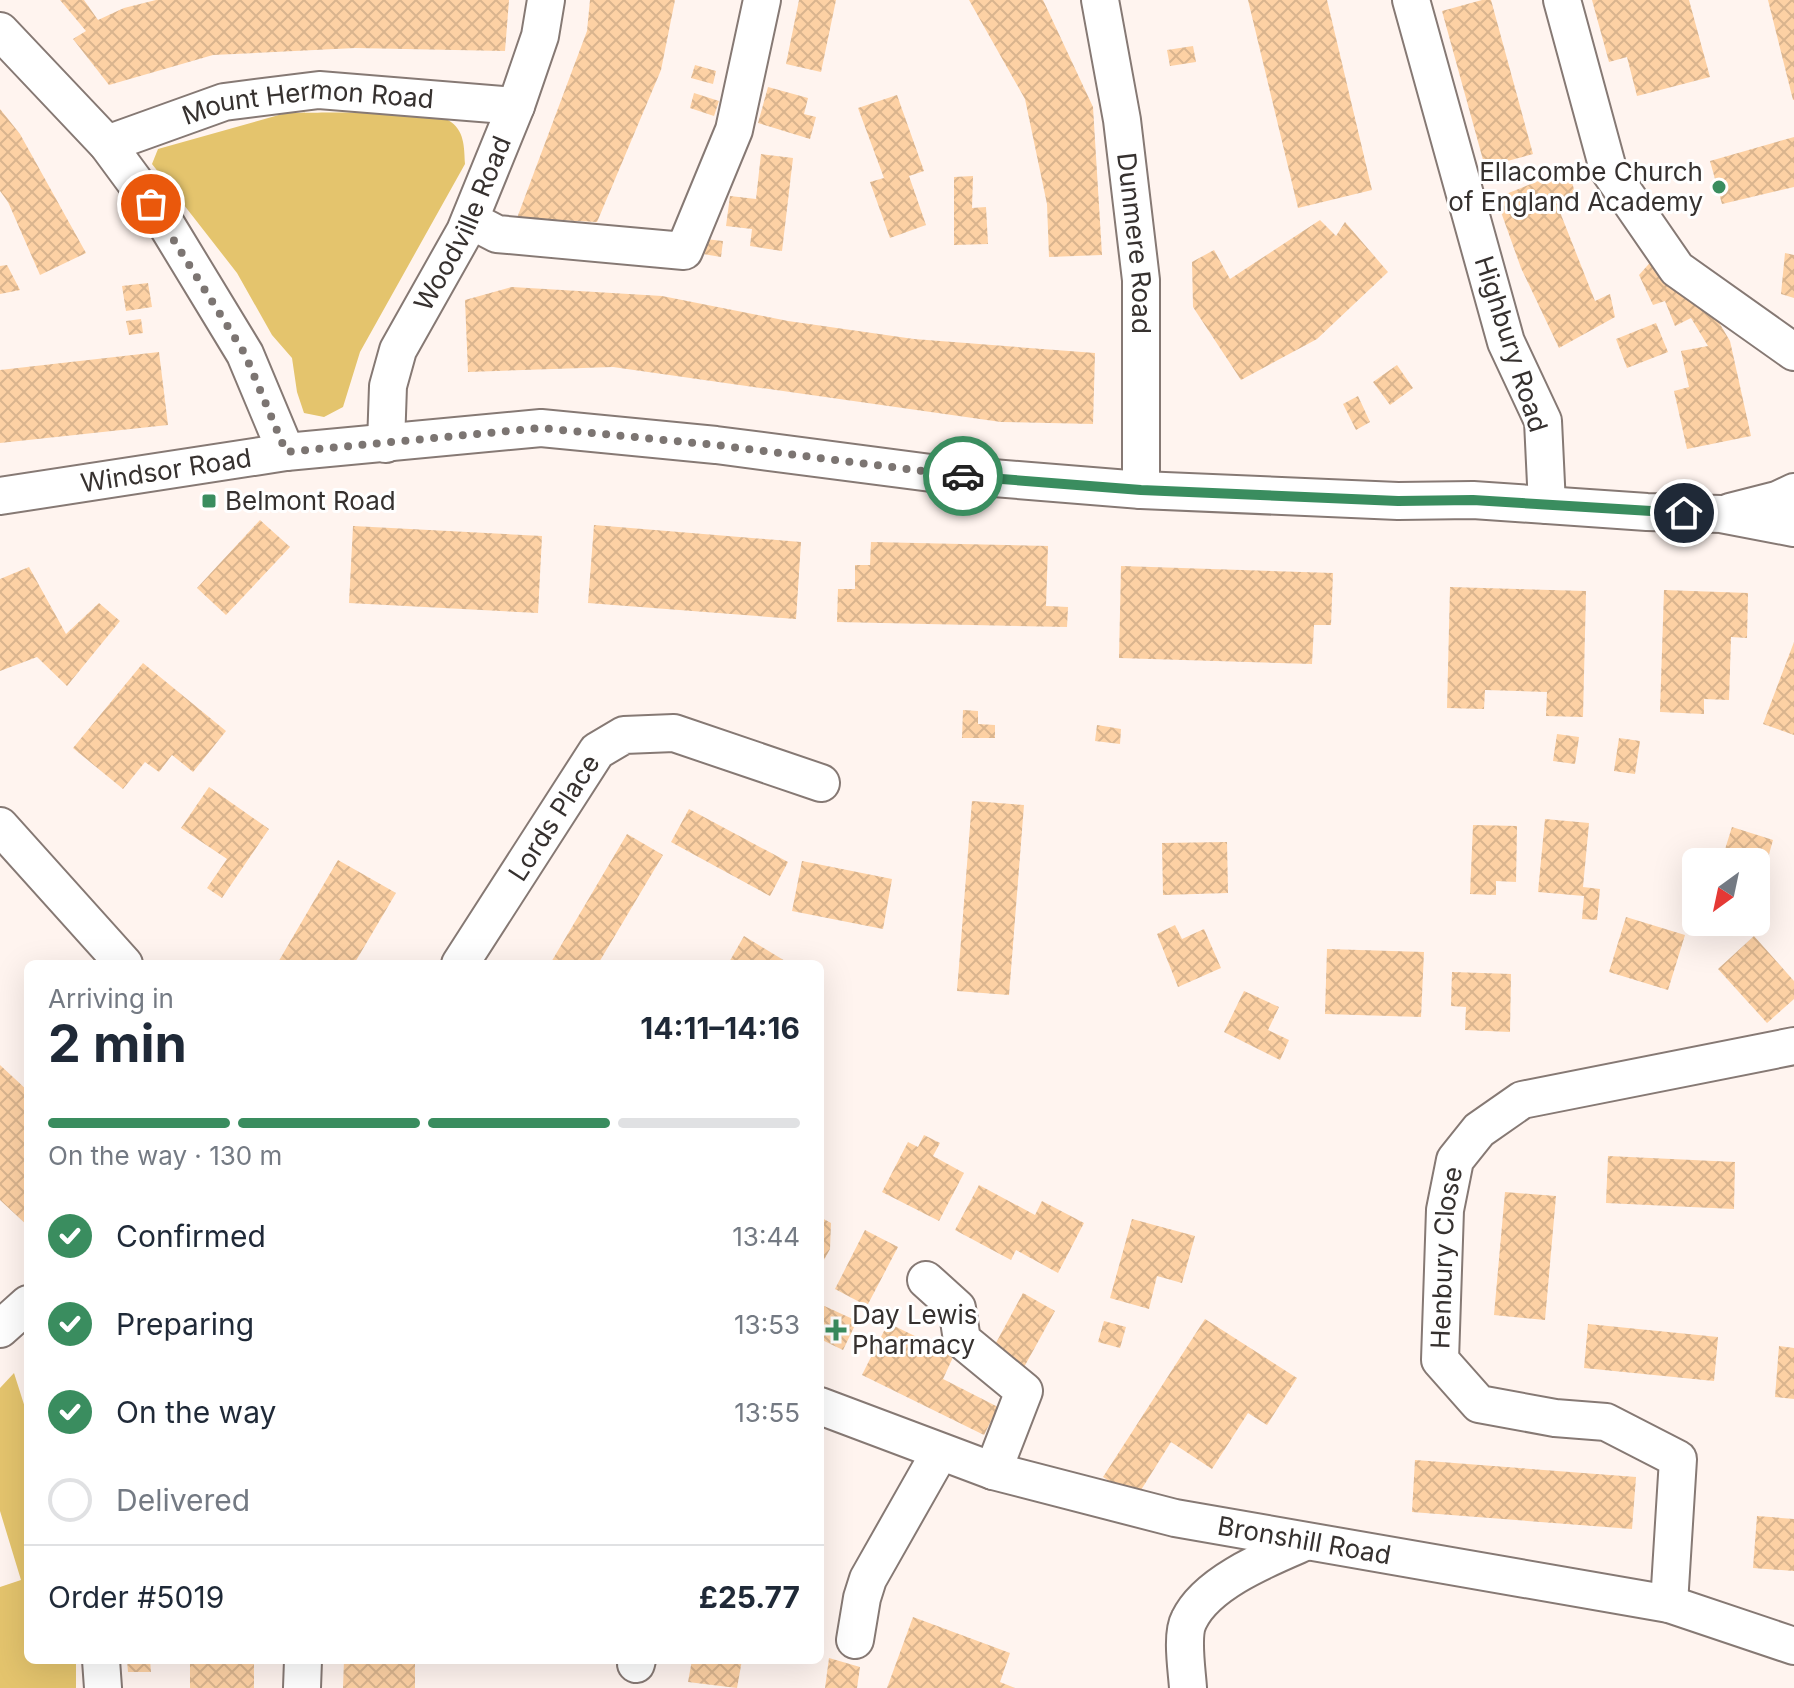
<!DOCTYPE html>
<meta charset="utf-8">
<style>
body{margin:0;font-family:Inter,sans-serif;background:#f6f6f7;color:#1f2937;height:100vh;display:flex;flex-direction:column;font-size:30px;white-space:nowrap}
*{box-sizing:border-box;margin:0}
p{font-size:26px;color:#747a83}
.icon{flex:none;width:44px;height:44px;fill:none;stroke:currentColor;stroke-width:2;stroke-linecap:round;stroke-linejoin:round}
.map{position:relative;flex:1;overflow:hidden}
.drawer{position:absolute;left:24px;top:960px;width:800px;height:704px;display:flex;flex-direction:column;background:#fff;border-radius:12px;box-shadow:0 8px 32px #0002}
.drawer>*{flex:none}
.needle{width:52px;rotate:213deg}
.buttons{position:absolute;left:1682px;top:848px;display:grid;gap:16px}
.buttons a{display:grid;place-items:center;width:88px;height:88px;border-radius:12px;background:#fff;box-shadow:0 8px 32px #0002;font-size:40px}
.pin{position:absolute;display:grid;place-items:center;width:68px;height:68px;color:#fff;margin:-34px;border:4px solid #fff;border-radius:50%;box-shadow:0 2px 8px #0007}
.courier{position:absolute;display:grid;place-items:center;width:80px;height:80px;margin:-40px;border:6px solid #3a8d5f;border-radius:50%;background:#fff;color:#222;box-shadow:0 2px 10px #0007}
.headline em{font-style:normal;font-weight:700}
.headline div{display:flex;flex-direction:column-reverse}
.headline{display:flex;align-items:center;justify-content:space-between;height:136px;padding:0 24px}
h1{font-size:52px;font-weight:700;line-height:60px}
.bar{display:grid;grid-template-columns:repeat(4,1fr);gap:12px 8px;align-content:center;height:96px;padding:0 24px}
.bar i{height:10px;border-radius:6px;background:#e0e1e3}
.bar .current{background:#3a8d5f}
.bar p{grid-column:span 4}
.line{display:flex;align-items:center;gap:20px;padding:0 24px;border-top:2px solid #e0e1e3}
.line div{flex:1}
ol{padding:0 24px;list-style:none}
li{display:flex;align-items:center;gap:24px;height:88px}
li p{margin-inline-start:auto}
li .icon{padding:8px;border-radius:50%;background:#3a8d5f;color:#fff;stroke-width:4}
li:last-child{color:#747a83}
li i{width:44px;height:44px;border:4px solid #e0e1e3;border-radius:50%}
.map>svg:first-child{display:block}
.green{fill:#e4c46d}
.building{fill:url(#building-cross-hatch)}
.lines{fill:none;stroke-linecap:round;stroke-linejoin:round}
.minor-casing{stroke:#867974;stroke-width:40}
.minor{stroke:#fff;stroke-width:36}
.done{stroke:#7c7572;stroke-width:8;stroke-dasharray:0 14.4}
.route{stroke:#3a8d5f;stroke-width:10}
.poi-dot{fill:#3a8d5f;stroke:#fff;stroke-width:3}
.labels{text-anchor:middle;stroke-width:6;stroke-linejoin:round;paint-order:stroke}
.street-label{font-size:26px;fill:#36312f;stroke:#fff}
.poi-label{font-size:26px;fill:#36312f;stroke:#fff;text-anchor:start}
</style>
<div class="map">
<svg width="1794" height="1688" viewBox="0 0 1794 1688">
<defs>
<pattern id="building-cross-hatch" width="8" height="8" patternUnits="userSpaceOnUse" patternTransform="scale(2)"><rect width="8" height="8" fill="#fdd1a4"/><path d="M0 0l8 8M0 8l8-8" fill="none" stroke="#d9b48e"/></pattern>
</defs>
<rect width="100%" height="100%" fill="#fff4ef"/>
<!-- green -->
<path class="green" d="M286,113C313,113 431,110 448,120C465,130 464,147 465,164L360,352L343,407L324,417L304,413L297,392L292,358L272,335L237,273L152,164L158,149Z
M14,1373L28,1417V1660H76V1688H0V1587L21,1580L0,1511V1388Z"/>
<!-- building -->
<path class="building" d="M60,0H84L98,20L124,8L156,0H509L505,51L355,48L213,55L109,85L73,39L86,31Z
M590,0H675L661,70L597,222L517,218L587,31Z
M799,0H836L821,72L786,64Z
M969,0H1043L1093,107L1102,255L1049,257L1047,204L1025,99Z
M1248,0H1327L1372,190L1298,208Z
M1482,0H1491L1533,154L1485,167L1442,11Z
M1592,0H1689L1710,77L1637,96L1627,57L1609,62Z
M1768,0H1794V100H1793Z
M1193,46L1196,62L1170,66L1167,50Z
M695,65L716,71L713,84L691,78Z
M768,87L808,98L804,114L816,117L810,139L758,123Z
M694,93L719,101L714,116L690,108Z
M897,95L924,171L909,176L926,225L890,238L870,182L884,178L858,108Z
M0,109L20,134L86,253L40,275L8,202L0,191Z
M1794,137V187L1722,204L1710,161Z
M761,154L793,158L782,251L750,246L752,229L726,226L730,196L756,199Z
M1568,169L1576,196L1556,202L1595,301L1610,294L1615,317L1559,348L1521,268L1496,198Z
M973,176L972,208L986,207L988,244L954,245V177Z
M1320,220L1336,236L1345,222L1388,272L1317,339L1241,380L1193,307L1192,262L1214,250L1230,279Z
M705,239L723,241L721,257L703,254Z
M1785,253L1794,255V298L1781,294Z
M1655,257L1708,304L1730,341L1751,436L1687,449L1674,391L1689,387L1681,351L1708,346L1691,318L1675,326L1665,301L1653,305L1639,275Z
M7,265L20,290L0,294V266Z
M148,283L152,307L126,311L122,286Z
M512,287L662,296L788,321L914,339L1095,353L1093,424L1001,422L613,367L468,372L465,300Z
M141,319L143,333L129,335L126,321Z
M1656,323L1668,352L1627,368L1616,339Z
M159,352L168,425L0,443V370Z
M1397,365L1413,388L1390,405L1373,382Z
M1358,396L1370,422L1356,430L1343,404Z
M260,520L290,547L226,615L197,588Z
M594,525L801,542L796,619L588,603Z
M353,526L542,536L538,613L349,603Z
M871,542L1048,546L1046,606L1068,607L1067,627L837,622L838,589H855V565H870Z
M1121,566L1333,573L1331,625H1314L1312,664L1119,658Z
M29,567L66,634L99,603L120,621L67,686L37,657L0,671V579Z
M1450,587L1586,591L1583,717L1546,716L1547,692L1485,690L1484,709L1447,708Z
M1664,590L1748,593L1747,638L1731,637L1729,700L1704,699V714L1660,712Z
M1794,642V735L1763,724Z
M143,663L226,731L193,772L172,755L159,772L145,762L123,789L73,748Z
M963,710L978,711V724L995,725V738H962Z
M1097,725L1121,729L1120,744L1095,741Z
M1557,734L1579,737L1575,764L1553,761Z
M1619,738L1640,741L1635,774L1614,771Z
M209,787L269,829L222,898L207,888L227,859L181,828Z
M972,801L1024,805L1009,995L957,991Z
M689,809L788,862L770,896L671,842Z
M1545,819L1589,823L1583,887L1600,889L1597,920L1582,919L1584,896L1538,892Z
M1473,825L1517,826L1516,882L1496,881V895L1470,894Z
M1732,827L1773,840L1761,883L1756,882V862H1721Z
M627,834L663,855L598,964H550Z
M1227,842L1228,893L1163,895L1162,843Z
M338,860L396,893L354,964H277Z
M802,861L892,879L883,929L792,911Z
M1626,917L1685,935L1668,990L1609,972Z
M1175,925L1182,939L1204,929L1221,968L1178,987L1157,934Z
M744,936L790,964H728Z
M1754,936L1794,981V999L1767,1023L1718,969Z
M1327,949L1424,952L1421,1017L1325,1014Z
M1452,972L1511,974L1510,1032L1465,1030L1466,1007L1451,1006Z
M1244,991L1279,1007L1268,1030L1289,1040L1280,1060L1224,1032Z
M0,1065L28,1091V1226L0,1200Z
M924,1135L940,1143L933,1156L964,1173L939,1221L882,1192L908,1142L918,1147Z
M1608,1156L1735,1162L1734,1209L1606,1203Z
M979,1185L1035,1215L1042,1201L1084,1223L1058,1273L1016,1250L1011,1260L955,1230Z
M1505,1192L1556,1196L1545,1320L1494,1315Z
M820,1217L831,1223L830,1249L820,1267Z
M1132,1219L1195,1236L1182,1283L1157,1276L1149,1309L1110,1298Z
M865,1230L898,1247L867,1306L835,1289Z
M1023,1293L1055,1311L1023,1369L991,1352Z
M820,1304L857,1321L843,1350L820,1339Z
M1205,1319L1297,1378L1267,1425L1248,1413L1212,1469L1171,1442L1136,1498L1103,1477Z
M1104,1321L1126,1327L1120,1348L1098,1342Z
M888,1323L954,1355L943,1379L998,1407L984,1435L862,1375Z
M1588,1324L1718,1337L1714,1381L1584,1368Z
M1779,1346L1794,1348V1399L1775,1397Z
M1415,1460L1636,1477L1632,1529L1412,1512Z
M1757,1516L1794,1519V1571L1753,1568Z
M913,1617L1010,1653L1000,1682L1015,1688H887Z
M829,1658L860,1667L857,1688H825Z
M127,1660H150L151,1672H128Z
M190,1660H254V1688H190Z
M344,1660H415V1688H343Z
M692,1660H742L737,1688L688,1682Z"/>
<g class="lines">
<defs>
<g id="minor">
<path id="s1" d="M1100,0L1122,120L1141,280V490"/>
<path d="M1411,0L1506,342L1543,421L1547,505"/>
<path d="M1562,0L1608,169L1677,269L1794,352"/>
<path d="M0,31L107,144L166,224L245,354L286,452"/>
<path id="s2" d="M107,144L224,102L319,90L516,106"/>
<path d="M470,220L497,234L684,251L734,130L762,0"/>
<path id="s3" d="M386,444L388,386L398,350L465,231L516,106L540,36L546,0"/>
<path id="s4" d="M0,496L286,452L541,428L716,445L931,473L1141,490L1398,501L1473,500L1647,512L1721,514L1794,528"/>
<path d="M1730,512L1777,500L1794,492"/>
<path d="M0,826L124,964"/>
<path id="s5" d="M460,964L597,751L624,735L674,733L821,783"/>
<path d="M926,1280L957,1308L962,1340L1024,1391L993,1471"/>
<path d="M0,1329L28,1304"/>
<path id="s6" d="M820,1406L993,1471L1175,1518L1669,1604L1794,1646"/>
<path id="s7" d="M1669,1604L1678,1459L1606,1422L1555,1418L1479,1404L1440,1360L1445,1210L1455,1160L1479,1130L1522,1100L1794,1046"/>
<path d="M855,1640L862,1598L868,1579L940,1452"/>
<path d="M101,1660L103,1688"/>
<path d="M636,1664L637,1660"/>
<path d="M302,1688L303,1660"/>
<path d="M1188,1688C1187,1671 1181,1635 1189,1620C1207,1582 1268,1558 1305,1542"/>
</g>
</defs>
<!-- minor casing -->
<use href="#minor" class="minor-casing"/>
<!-- minor -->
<use href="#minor" class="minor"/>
</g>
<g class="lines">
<!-- done -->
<path class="done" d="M151,204L245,354L286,452L541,428L716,445L963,476"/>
<!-- route -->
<path class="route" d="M963,476L1141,490L1398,501L1473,500L1684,513"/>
</g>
<!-- markers -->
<g class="poi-dot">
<circle cx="1719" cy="187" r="8"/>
<rect x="201" y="493" width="16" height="16" rx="4"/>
<path d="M832 1318h8v8h8v8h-8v8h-8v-8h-8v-8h8z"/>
</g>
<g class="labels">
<!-- street labels -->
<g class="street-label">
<text dy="9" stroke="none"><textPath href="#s2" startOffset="208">Mount Hermon Road</textPath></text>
<text dy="9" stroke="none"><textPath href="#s3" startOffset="238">Woodville Road</textPath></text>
<text dy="9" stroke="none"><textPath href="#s1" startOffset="246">Dunmere Road</textPath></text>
<text transform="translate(1511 344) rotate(72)" y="9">Highbury Road</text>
<text dy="9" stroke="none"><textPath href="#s4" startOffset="168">Windsor Road</textPath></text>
<text dy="9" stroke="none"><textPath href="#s5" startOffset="174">Lords Place</textPath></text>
<text dy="9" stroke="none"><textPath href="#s7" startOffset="516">Henbury Close</textPath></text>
<text dy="9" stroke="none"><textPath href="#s6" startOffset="504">Bronshill Road</textPath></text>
</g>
<!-- poi labels -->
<g class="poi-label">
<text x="1703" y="181" text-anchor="end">Ellacombe Church<tspan x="1703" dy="30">of England Academy</tspan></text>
<text x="225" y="510">Belmont Road</text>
<text x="852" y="1324">Day Lewis<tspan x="852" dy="30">Pharmacy</tspan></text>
</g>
</g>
</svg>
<div class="buttons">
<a><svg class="needle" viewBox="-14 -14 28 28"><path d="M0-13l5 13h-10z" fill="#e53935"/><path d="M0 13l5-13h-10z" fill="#747a83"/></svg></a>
</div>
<div class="pin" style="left:151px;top:204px;background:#ea580c"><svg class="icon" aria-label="bag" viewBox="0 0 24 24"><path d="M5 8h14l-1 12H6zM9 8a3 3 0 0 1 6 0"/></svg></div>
<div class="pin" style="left:1684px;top:513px;background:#1f2937"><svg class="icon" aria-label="home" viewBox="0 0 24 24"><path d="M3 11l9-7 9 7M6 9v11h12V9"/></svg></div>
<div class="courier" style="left:963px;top:476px"><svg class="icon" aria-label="car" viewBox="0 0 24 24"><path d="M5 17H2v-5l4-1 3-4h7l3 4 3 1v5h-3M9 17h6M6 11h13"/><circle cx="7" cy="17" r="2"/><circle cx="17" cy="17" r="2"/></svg></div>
<section class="drawer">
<div class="headline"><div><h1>2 min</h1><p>Arriving in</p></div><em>14:11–14:16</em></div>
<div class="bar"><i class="current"></i><i class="current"></i><i class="current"></i><i></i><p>On the way · 130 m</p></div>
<ol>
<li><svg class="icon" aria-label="check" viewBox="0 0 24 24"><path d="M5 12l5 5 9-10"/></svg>Confirmed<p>13:44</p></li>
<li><svg class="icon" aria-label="check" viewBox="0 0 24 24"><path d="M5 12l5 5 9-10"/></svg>Preparing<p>13:53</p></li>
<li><svg class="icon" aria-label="check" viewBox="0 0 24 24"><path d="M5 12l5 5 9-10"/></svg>On the way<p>13:55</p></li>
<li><i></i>Delivered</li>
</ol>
<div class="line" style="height:104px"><div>Order #5019</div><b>£25.77</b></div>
</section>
</div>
